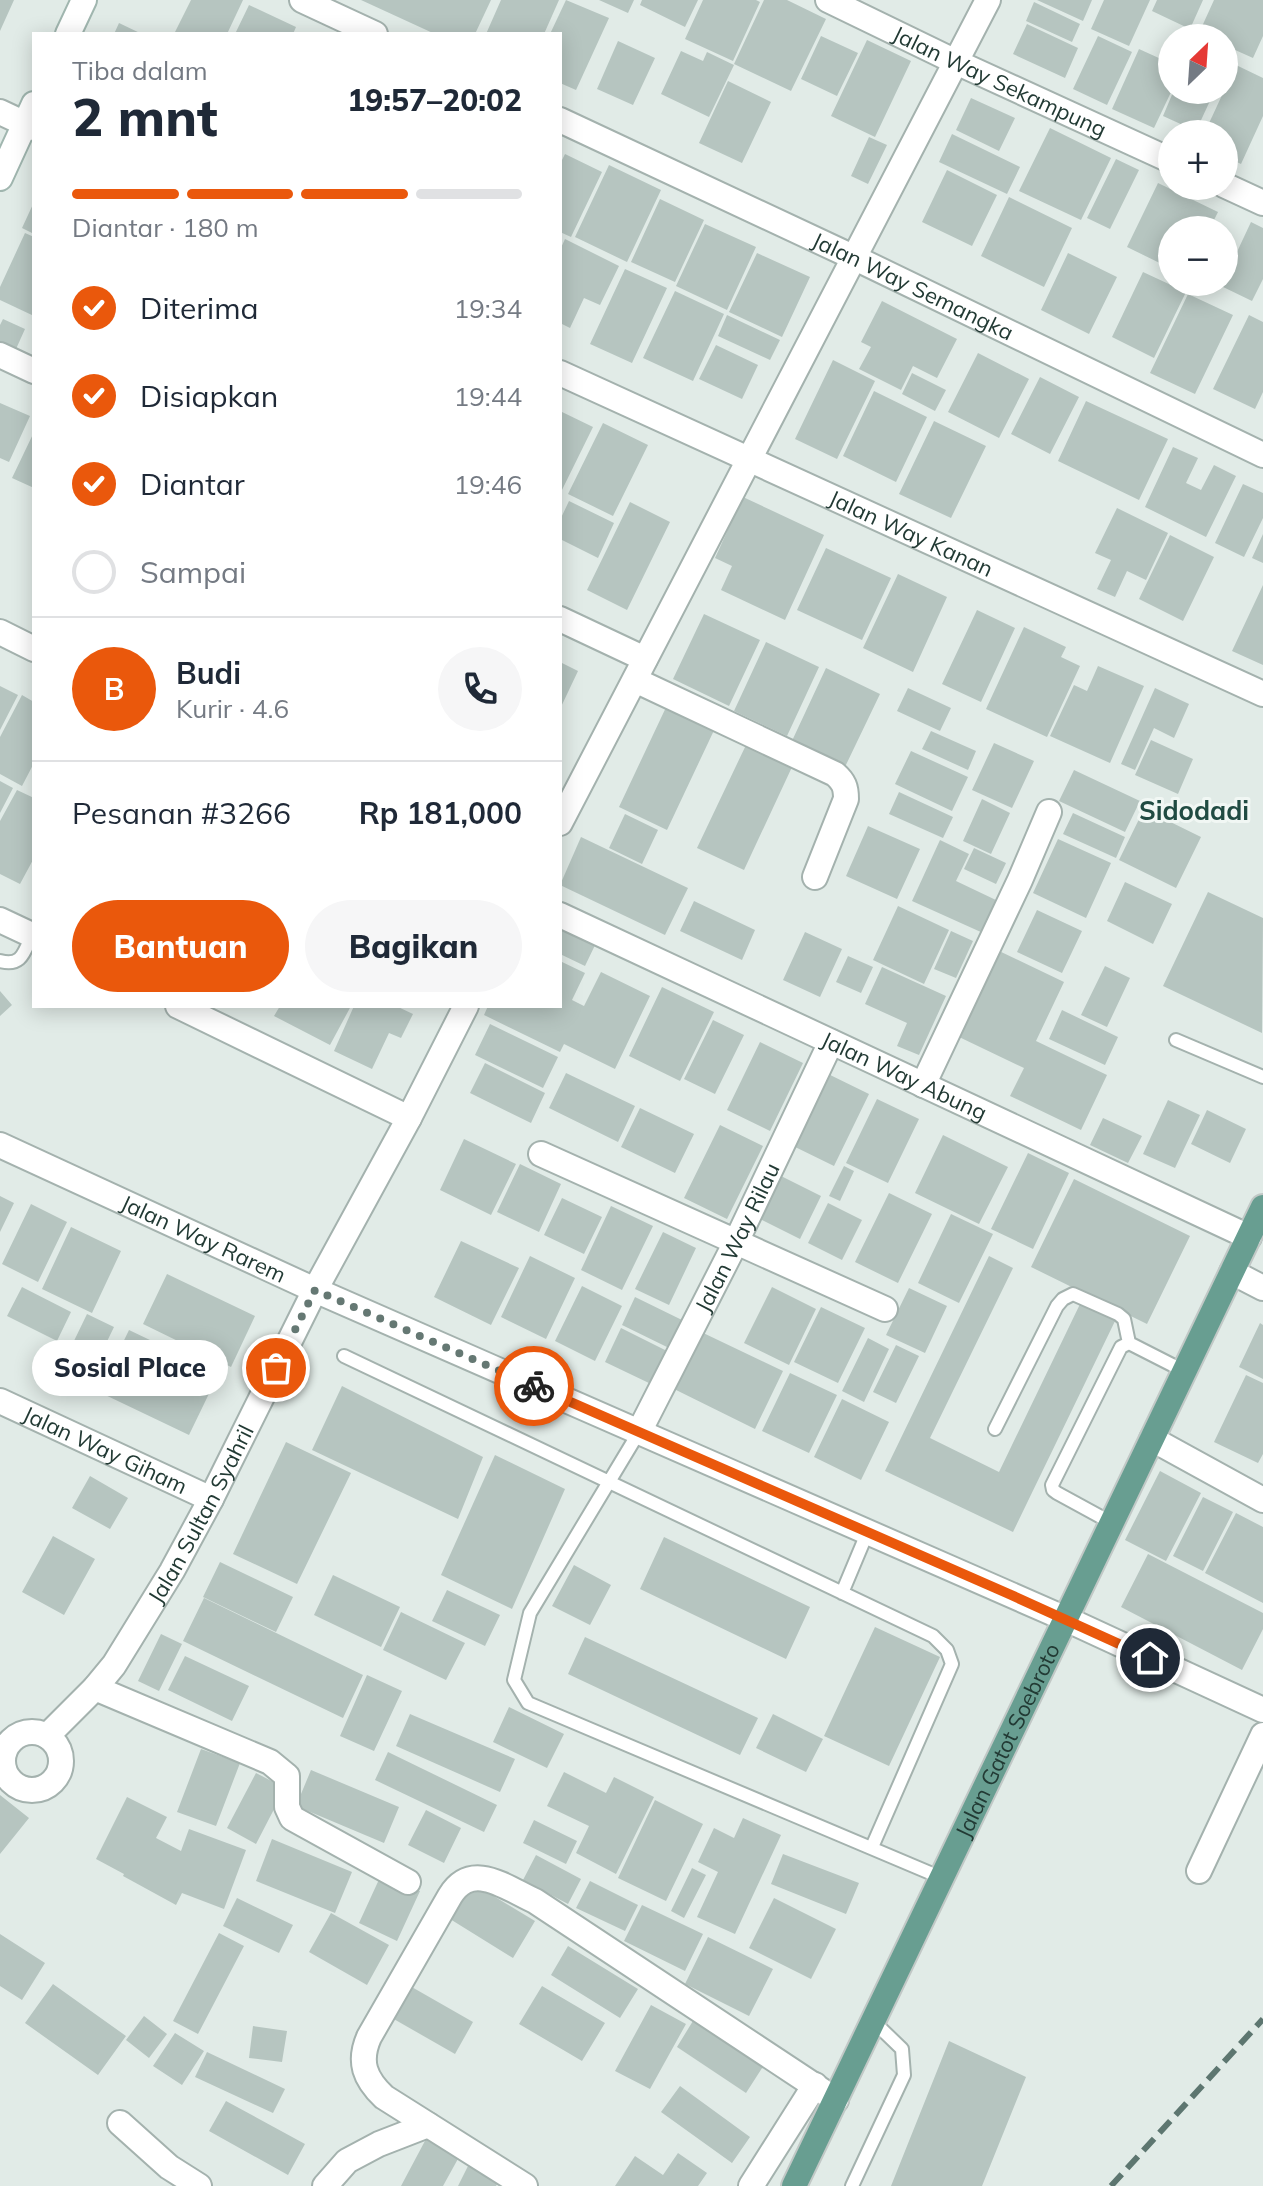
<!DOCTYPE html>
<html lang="id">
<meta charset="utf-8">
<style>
body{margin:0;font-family:Mulish,sans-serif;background:#f6f6f7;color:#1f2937;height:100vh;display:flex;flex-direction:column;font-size:30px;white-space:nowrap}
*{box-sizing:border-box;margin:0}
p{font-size:26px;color:#747a83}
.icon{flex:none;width:44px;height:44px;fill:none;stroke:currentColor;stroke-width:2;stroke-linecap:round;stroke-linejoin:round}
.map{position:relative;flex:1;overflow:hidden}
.sheet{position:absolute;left:32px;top:32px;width:530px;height:976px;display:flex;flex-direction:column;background:#fff;border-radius:0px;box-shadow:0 4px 20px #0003}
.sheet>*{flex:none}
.needle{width:52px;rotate:25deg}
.controls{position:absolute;left:1158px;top:24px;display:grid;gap:16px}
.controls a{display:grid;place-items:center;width:80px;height:80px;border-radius:50%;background:#fff;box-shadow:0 4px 20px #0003;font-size:40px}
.pin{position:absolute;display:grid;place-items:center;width:68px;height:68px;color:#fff;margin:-34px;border:4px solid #fff;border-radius:50%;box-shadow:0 2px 8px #0007}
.courier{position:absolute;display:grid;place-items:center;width:80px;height:80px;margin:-40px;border:6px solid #ea580c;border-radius:50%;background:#fff;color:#222;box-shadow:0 2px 10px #0007}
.bubble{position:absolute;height:56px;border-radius:28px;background:#fff;box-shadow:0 4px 20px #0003;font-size:26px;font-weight:800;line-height:56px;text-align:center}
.overview em{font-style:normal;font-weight:800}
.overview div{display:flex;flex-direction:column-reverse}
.overview{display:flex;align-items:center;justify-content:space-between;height:136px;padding:0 40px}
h1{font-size:52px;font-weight:800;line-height:60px}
.bar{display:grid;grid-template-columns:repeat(4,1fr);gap:12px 8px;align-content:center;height:96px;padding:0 40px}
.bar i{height:10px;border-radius:6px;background:#e0e1e3}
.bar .on{background:#ea580c}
.bar p{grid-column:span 4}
.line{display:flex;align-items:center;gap:20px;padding:0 40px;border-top:2px solid #e0e1e3}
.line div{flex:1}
.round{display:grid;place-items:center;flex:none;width:84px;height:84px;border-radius:42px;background:#f6f6f7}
ol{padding:0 40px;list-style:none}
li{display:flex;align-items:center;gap:24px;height:88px}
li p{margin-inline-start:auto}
li .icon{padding:8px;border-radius:50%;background:#ea580c;color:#fff;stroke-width:4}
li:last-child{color:#747a83}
li i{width:44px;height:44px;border:4px solid #e0e1e3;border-radius:50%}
.cta{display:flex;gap:16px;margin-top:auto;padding:16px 40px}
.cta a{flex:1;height:92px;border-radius:48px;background:#ea580c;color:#fff;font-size:32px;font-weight:800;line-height:92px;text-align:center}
.cta a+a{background:#f6f6f7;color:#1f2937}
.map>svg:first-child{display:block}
.building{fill:#b6c5c0}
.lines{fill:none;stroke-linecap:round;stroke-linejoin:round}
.service-casing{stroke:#a4b2ae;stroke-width:16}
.minor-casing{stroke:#a4b2ae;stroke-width:28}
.tertiary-casing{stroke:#a4b2ae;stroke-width:28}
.secondary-casing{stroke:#a0b6af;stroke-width:28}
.primary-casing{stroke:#c1c8c6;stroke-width:28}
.service{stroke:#fff;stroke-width:12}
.minor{stroke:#fff;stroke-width:24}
.tertiary{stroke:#fff;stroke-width:24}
.secondary{stroke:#fff;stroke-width:24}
.primary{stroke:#689e91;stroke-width:24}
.rail{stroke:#5d7670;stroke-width:6;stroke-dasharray:16 8;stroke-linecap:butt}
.done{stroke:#657873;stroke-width:8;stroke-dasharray:0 14.4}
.route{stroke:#ea580c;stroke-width:10}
.labels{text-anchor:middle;stroke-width:6;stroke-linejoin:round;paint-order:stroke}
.street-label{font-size:22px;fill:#223a34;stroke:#f1f7f4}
.quarter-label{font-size:26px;font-weight:bold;fill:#204b42;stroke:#f1f7f4}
</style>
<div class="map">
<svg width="1263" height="2186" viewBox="0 0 1263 2186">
<rect width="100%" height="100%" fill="#e1ebe7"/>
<!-- building -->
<path class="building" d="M0,0H14L0,31Z
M191,0H243L227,34H174Z
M361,0H491L475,34H435Z
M501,0H559L544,34H486Z
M566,0L609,18L576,90L560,83V34H550Z
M599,0H634L628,13Z
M642,0H698L685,27L640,5Z
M703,0H756L760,2L733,61L685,39Z
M764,0H787L826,19L791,91L734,64Z
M1037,0H1092L1083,21Z
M1104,0H1150L1129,46L1091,29Z
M1157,0H1203L1190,29L1152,11Z
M1214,0H1263V36L1253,58L1224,45V38H1210L1199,33Z
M1034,2L1080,24L1072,42L1026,21Z
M249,5L296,27L293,34H235Z
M119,23L142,34H114Z
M1027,24L1078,48L1065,78L1013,54Z
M821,36L858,53L837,96L801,79Z
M1098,36L1132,52L1107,105L1073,89Z
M867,40L911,61L875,137L831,116Z
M618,41L655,58L633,105L597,89Z
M1139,49L1172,64V90L1154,128L1112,109Z
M681,51L703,61L707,52L734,65L709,117L661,94Z
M1236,65L1263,78V116L1241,164L1224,156V134H1204Z
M728,81L771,102L742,163L699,143Z
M1174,90H1215L1196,131L1163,116Z
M971,98L1015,118L999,151L956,130Z
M1050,128L1111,158L1081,220L1019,191Z
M952,134L1020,167L1007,194L939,162Z
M869,137L887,145L868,184L851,176Z
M565,154L602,172L571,237L560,232V164Z
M1116,159L1139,170L1110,229L1087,218Z
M609,165L661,190L627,262L575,237Z
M947,170L997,195L972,246L922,222Z
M1158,183L1218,212L1209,230H1172V269L1127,247Z
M1009,197L1072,228L1044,287L981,256Z
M660,199L704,220L675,282L631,262Z
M34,202V234L22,228Z
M1251,222L1263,228V279L1252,301L1221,286Z
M705,224L756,247L727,310L676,286Z
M25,233L34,237V316L0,300V287Z
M565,239L619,266L600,305L584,298L570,328L560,323V250Z
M757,253L810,277L782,337L729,312Z
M1068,253L1117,277L1089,334L1041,310Z
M625,269L667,288L632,363L590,344Z
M1143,272L1186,292L1154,358L1112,337Z
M675,291L724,314L693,381L643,358Z
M1188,294L1233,315L1195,394L1150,373Z
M882,301L957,339L937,378L913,366L901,390L859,369L871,347L861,342Z
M727,315L780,340L770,360L718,336Z
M1249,315L1263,322V392L1255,409L1213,389Z
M3,319L25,329L16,349L0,342V325Z
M716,345L758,365L742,399L699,379Z
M978,353L1029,379L999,438L948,412Z
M833,360L875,381L837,459L795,439Z
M912,373L946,390L935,411L902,394Z
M1040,377L1079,397L1050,454L1011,434Z
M874,391L927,417L896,482L843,456Z
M1086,401L1168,439L1139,500L1058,461Z
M0,403L30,416L9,462L0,458Z
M560,411L593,427L560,494Z
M934,421L986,446L951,518L899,494Z
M603,423L648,445L613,516L568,494Z
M34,432V488L12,478Z
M1173,447L1198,458L1186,483L1201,490L1214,465L1236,476L1206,537L1145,507Z
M1243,484L1263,493V518L1244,557L1215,543Z
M743,497L824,535L785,620L721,590L732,566L715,558Z
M569,501L614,523L598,558L560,539V520Z
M630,502L670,522L627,610L587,590Z
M1117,508L1168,533L1146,580L1127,571L1115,597L1097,589L1111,560L1095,553Z
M1263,534V563L1252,558Z
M1170,535L1214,557L1183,621L1139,599Z
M826,548L891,578L862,640L797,610Z
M898,574L947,597L913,672L863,648Z
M1263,585V665L1232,651Z
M977,610L1015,628L981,702L942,684Z
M704,614L760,640L729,706L673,679Z
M1024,627L1066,647L1061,657L1080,666L1047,737L986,709Z
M766,642L819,667L787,736L734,711Z
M560,662L578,671L560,709Z
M1098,666L1144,686L1110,763L1050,736L1074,685L1087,691Z
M826,668L880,694L844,769L791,743Z
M0,686L18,695L0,730Z
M908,688L951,708L940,731L897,711Z
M1155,688L1189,704L1174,738L1154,728L1135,770L1121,764Z
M22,695L34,702V763L22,786L0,774V737Z
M669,701L717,724L667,830L619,807Z
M931,731L976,751L968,770L922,749Z
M1151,740L1193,759L1178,794L1135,775Z
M994,743L1034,761L1012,808L972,790Z
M746,745L792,767L744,870L697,848Z
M911,751L968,777L952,811L895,784Z
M1074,770L1140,801L1125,832L1059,801Z
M0,781L13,788L0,813Z
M17,790L34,798V858L20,884L0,874V821Z
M899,792L953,817L943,838L889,814Z
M982,799L1010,813L991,854L963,841Z
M1144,809L1201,837L1176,888L1119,860Z
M1073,813L1125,837L1116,858L1063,834Z
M625,814L658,830L642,864L609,848Z
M868,826L920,849L897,899L846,876Z
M581,837L688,888L665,935L560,885Z
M1058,839L1111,863L1086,918L1033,893Z
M940,840L969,854L956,881L998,901L983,933L912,901Z
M974,848L1006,863L996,884L964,869Z
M1125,882L1172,904L1153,944L1107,921Z
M1208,892L1263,918L1262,1033L1163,986Z
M694,901L755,930L742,960L680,931Z
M898,906L949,930L924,984L873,960Z
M1037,910L1082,931L1062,973L1017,952Z
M560,923L597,941L585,966L560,954Z
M951,931L973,941L956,978L934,969Z
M805,932L842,949L820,997L783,980Z
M997,950L1064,982L1036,1041L1107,1075L1081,1130L1010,1096L1024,1068L957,1036Z
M848,956L873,967L861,993L836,982Z
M560,961L585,973L572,1000L584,1006L601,972L650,996L615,1069L564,1044L560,1052L484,1015L488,1006H560Z
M1105,966L1130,978L1107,1027L1081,1015Z
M882,967L946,996L919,1055L897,1046L907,1023L865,1004Z
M662,987L714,1012L680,1081L629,1056Z
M0,991L12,1005L0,1016Z
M280,1006H351L330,1045L274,1016Z
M354,1006H396L413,1014L401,1038L389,1033L372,1069L334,1051Z
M1062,1010L1118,1037L1105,1065L1049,1039Z
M713,1020L744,1035L715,1094L684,1079Z
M490,1024L558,1057L543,1088L475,1055Z
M760,1042L803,1063L770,1131L727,1110Z
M485,1063L545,1093L531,1123L470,1093Z
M822,1071L869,1094L834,1166L787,1143Z
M566,1073L635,1106L618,1142L549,1108Z
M877,1099L919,1119L888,1183L846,1163Z
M1168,1100L1200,1115L1175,1168L1143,1154Z
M640,1108L694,1134L675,1173L621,1147Z
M1207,1110L1246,1129L1230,1163L1191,1144Z
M1103,1118L1142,1136L1128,1163L1090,1145Z
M720,1125L763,1146L727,1219L684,1198Z
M943,1135L1008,1167L979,1224L915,1193Z
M464,1139L516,1164L491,1215L440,1190Z
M1028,1153L1069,1173L1033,1249L991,1229Z
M520,1164L561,1184L539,1232L497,1212Z
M844,1166L854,1171L840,1201L829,1196Z
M773,1172L821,1196L800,1239L752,1215Z
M1074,1179L1190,1236L1147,1324L1031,1267Z
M889,1193L932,1214L898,1283L855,1262Z
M0,1196L14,1203L0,1232Z
M562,1198L602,1217L584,1254L544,1235Z
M828,1203L862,1220L842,1260L808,1243Z
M31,1204L67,1222L38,1282L2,1264Z
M611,1206L653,1226L622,1290L581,1270Z
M951,1214L993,1234L959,1303L918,1283Z
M71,1227L121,1251L92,1313L42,1289Z
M663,1232L696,1248L669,1305L635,1289Z
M461,1241L519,1268L491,1325L434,1297Z
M530,1256L575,1278L546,1339L501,1317Z
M989,1256L1013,1268L930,1438L999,1472L1081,1302L1116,1319L1013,1532L885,1471Z
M167,1274L255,1316L231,1367L143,1324Z
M582,1286L622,1306L595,1361L555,1341Z
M22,1287L71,1312L57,1341L7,1316Z
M772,1287L816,1309L789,1365L744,1343Z
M909,1288L947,1306L925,1353L886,1335Z
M635,1297L682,1320L669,1348L622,1325Z
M821,1307L865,1328L838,1383L794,1362Z
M87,1314L114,1327L99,1358L72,1345Z
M1260,1323L1263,1325V1379L1239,1367Z
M621,1328L667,1351L651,1384L605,1362Z
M129,1330L219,1373L189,1435L99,1392Z
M697,1330L783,1371L755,1429L670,1387Z
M868,1338L889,1349L864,1402L842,1391Z
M896,1345L919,1356L896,1403L873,1392Z
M790,1373L837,1395L809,1453L762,1431Z
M1246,1375L1263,1383V1454L1258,1463L1214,1442Z
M342,1386L483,1457L458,1519L312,1450Z
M842,1399L889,1422L861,1480L814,1457Z
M286,1442L351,1473L297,1584L233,1554Z
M495,1455L565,1489L512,1609L441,1575Z
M1160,1471L1201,1493L1166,1561L1125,1540Z
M90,1476L128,1498L110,1529L72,1508Z
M1203,1497L1233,1512L1203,1571L1173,1556Z
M1236,1513L1263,1527V1603L1205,1573Z
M53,1536L95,1559L64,1615L22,1592Z
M664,1537L810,1607L786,1659L640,1589Z
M1148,1554L1263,1613V1629L1242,1670L1121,1607Z
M220,1562L293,1597L276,1632L203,1597Z
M574,1565L611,1585L590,1625L552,1606Z
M333,1575L400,1607L381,1647L314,1615Z
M447,1590L500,1615L485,1646L432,1621Z
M204,1598L363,1675L343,1718L183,1641Z
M401,1612L465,1643L446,1680L383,1650Z
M875,1627L940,1657L889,1766L824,1736Z
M161,1634L182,1644L159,1691L138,1681Z
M585,1637L758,1718L740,1755L568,1674Z
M185,1656L249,1686L232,1721L168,1690Z
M367,1675L402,1691L374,1751L340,1736Z
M509,1707L564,1734L547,1768L493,1742Z
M410,1714L515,1759L500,1792L396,1746Z
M773,1714L823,1739L806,1772L756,1748Z
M201,1749L240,1763L216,1826L177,1812Z
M388,1752L497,1805L484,1832L375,1780Z
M311,1770L399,1807L384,1843L296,1806Z
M564,1772L606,1793L614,1777L654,1797L616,1874L576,1853L589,1826L547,1806Z
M256,1773L285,1788L256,1844L227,1828Z
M0,1795L29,1818L0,1854Z
M127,1797L167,1817L156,1838L181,1851L189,1829L246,1850L224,1909L182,1893L176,1905L123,1876L124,1874L96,1859Z
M655,1800L703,1824L666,1901L618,1878Z
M426,1810L461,1828L444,1863L408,1845Z
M743,1818L781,1835L735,1934L697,1917L718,1872L698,1862L714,1828L734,1838Z
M534,1820L577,1841L566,1864L523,1843Z
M272,1839L352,1872L335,1913L256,1881Z
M783,1854L859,1883L846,1914L771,1884Z
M536,1855L581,1879L568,1904L523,1880Z
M692,1868L706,1875L684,1918L671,1911Z
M382,1873L420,1891L397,1941L359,1923Z
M590,1881L638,1905L625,1931L576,1908Z
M472,1883L535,1921L513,1958L450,1919Z
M237,1898L293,1925L279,1953L223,1926Z
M774,1898L836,1929L811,1979L749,1948Z
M642,1905L703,1934L685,1971L624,1941Z
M331,1913L389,1945L367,1985L309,1952Z
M219,1933L244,1946L198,2034L173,2021Z
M0,1934L45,1963L22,2000L0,1986Z
M708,1937L773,1969L749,2016L685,1984Z
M568,1946L638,1989L620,2018L551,1975Z
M53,1984L126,2036L98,2075L25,2023Z
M410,1986L473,2022L455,2054L392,2018Z
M542,1986L605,2023L582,2061L519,2024Z
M651,2005L686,2024L650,2089L615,2071Z
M144,2016L167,2034L149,2058L126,2040Z
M696,2016L766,2062L746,2093L677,2047Z
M253,2026L287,2031L282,2062L249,2058Z
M175,2033L204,2051L182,2085L153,2066Z
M949,2041L1026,2077L982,2186H891Z
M207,2052L285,2089L273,2113L195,2077Z
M680,2086L750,2137L732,2163L661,2112Z
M226,2101L305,2144L288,2175L209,2131Z
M426,2139L459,2157L443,2186H401Z
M678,2153L707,2173L698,2186H615L635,2156L663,2175Z
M468,2166L499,2181L496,2186H458Z"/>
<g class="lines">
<defs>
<path id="service" d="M0,961C22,967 24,952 32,935
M1176,1040L1263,1077
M344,1356L933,1636L947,1650L952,1664L872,1847
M995,1429L1057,1306L1063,1299L1073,1294L1118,1314L1124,1319L1129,1343
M639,1432L530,1613L514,1680L528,1703L942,1878
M1112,1523L1057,1493L1053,1490L1052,1485L1121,1347L1129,1343L1184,1371
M842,1593L868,1531
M852,2186L904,2075L902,2049L873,2021"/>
<g id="minor">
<path d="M302,0L375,34"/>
<path id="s1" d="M828,0L956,62L1172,161"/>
<path d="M0,112L34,128"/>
<path id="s2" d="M560,120L855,258L1263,455"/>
<path d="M1224,185L1263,203"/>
<path d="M0,355L34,371"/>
<path id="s3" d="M560,373L1263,694"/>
<path d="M560,619L645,659"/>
<path d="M0,632L34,649"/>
<path d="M635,680L835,774C844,782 846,787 846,799L815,877"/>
<path d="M560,823L988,0"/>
<path id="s4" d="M560,915L1249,1237"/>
<path d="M0,920L34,936"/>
<path d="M178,1006L409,1118"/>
<path d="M923,1085L1020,880L1049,812"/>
<path d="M541,1154L885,1309"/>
<path d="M1232,1272L1263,1288"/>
<path id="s5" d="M0,1401L211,1499"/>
<path id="s6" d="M639,1432L736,1242L831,1042"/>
<path d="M1152,1439L1263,1500"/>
<path d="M1066,1619L1263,1710"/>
<path d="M95,1688L270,1762L287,1776V1807L292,1818L408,1882"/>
<circle cx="32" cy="1761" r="29"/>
<path id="s7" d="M47,1736L95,1688L114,1665L172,1571L211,1499L315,1290L409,1118L466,1006"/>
<path d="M1199,1871L1263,1735"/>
<path d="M120,2123L169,2167L199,2186"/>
<path d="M325,2186L347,2161L379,2144L428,2125"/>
<path d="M525,2186L384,2097C365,2079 358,2062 369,2037L450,1896C472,1860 506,1888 535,1901L836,2100"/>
<path d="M751,2186L815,2085"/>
</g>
<g id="tertiary">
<path id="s8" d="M0,1145L315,1290L1066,1619"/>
</g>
<path id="secondary" d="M68,34L84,0
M0,178L34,104"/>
<g id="primary">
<path id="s9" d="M794,2186L1263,1207"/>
</g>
</defs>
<!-- service casing -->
<use href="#service" class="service-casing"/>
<!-- minor casing -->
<use href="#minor" class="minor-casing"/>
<!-- tertiary casing -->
<use href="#tertiary" class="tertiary-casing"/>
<!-- secondary casing -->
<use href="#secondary" class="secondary-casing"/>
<!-- primary casing -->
<use href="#primary" class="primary-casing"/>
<!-- service -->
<use href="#service" class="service"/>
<!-- minor -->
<use href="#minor" class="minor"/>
<!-- tertiary -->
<use href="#tertiary" class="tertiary"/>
<!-- secondary -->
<use href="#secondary" class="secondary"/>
<!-- primary -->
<use href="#primary" class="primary"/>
<!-- rail -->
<path class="rail" d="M1111,2186L1263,2019"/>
</g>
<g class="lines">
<!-- done -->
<path class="done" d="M276,1368L315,1290L534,1386"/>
<!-- route -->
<path class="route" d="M534,1386L1009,1594L1150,1658"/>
</g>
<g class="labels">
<!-- street labels -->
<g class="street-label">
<text dy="8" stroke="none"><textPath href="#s1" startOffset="190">Jalan Way Sekampung</textPath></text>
<text dy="8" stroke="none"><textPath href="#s2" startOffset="390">Jalan Way Semangka</textPath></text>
<text dy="8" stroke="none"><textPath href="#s3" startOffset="386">Jalan Way Kanan</textPath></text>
<text dy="8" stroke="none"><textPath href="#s4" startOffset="380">Jalan Way Abung</textPath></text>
<text dy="8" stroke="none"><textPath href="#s6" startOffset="218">Jalan Way Rilau</textPath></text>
<text dy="8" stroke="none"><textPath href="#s8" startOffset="224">Jalan Way Rarem</textPath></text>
<text dy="8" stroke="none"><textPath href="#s5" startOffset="116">Jalan Way Giham</textPath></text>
<text dy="8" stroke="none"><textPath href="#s7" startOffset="272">Jalan Sultan Syahril</textPath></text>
<text dy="8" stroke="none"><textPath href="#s9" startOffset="494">Jalan Gatot Soebroto</textPath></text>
</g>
<!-- quarter labels -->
<g class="quarter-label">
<text x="1194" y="820">Sidodadi</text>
</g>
</g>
</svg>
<div class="controls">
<a><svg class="needle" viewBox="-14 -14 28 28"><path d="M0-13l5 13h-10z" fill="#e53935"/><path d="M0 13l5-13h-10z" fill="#747a83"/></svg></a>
<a>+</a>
<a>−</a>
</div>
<div class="pin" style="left:276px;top:1368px;background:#ea580c"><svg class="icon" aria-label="bag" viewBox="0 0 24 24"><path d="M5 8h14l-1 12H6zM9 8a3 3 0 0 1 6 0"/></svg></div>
<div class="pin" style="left:1150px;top:1658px;background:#1f2937"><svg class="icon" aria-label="home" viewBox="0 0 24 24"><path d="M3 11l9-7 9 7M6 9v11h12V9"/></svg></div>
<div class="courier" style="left:534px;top:1386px"><svg class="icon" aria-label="bike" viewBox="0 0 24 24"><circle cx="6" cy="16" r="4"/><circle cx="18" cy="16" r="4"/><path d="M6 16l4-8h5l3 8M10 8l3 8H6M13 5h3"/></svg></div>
<div class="bubble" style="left:32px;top:1340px;width:196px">Sosial Place</div>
<section class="sheet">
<div class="overview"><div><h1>2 mnt</h1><p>Tiba dalam</p></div><em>19:57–20:02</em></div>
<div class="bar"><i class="on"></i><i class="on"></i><i class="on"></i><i></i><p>Diantar · 180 m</p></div>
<ol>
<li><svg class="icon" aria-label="check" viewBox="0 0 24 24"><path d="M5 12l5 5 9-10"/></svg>Diterima<p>19:34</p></li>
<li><svg class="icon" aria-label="check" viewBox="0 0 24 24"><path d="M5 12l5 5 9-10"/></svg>Disiapkan<p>19:44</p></li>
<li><svg class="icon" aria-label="check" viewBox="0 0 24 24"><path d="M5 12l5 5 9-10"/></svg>Diantar<p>19:46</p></li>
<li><i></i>Sampai</li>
</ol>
<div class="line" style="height:144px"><b class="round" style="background:#ea580c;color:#fff">B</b><div><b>Budi</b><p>Kurir · 4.6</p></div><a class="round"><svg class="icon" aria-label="phone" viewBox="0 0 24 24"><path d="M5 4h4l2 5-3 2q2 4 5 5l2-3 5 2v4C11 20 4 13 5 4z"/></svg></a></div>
<div class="line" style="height:104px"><div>Pesanan #3266</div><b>Rp 181,000</b></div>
<div class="cta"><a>Bantuan</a><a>Bagikan</a></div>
</section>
</div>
